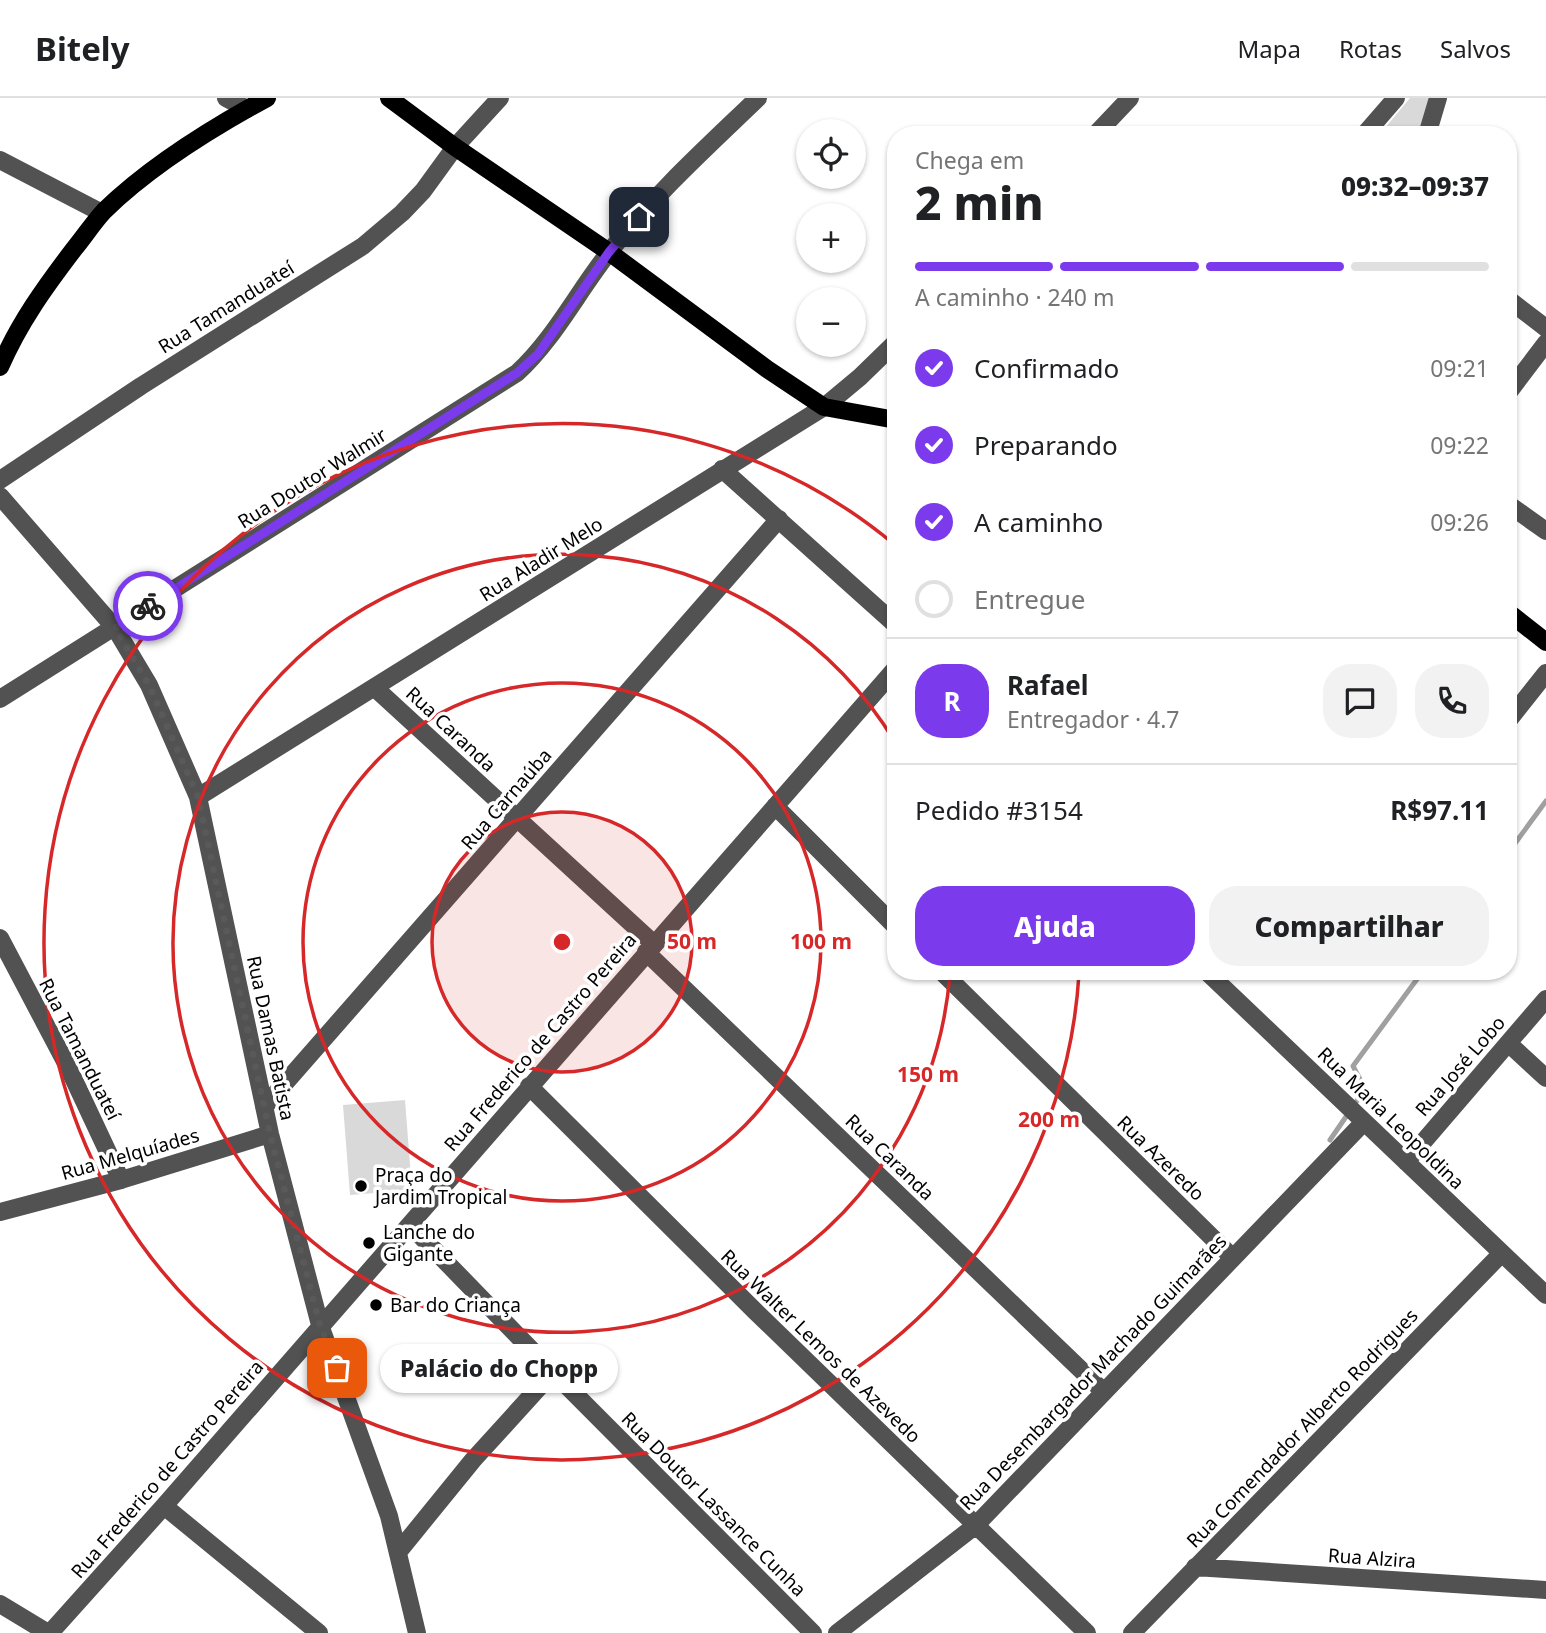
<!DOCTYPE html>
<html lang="pt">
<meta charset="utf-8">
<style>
body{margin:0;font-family:"Noto Sans",sans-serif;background:#f2f2f2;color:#202124;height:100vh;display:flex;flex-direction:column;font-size:26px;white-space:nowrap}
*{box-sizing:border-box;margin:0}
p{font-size:23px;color:#757577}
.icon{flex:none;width:38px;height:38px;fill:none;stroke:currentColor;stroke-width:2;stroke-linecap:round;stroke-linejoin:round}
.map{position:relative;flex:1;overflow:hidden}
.panel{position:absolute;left:887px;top:28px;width:630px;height:854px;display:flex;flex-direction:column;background:#fff;border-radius:28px;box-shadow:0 2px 5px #0004}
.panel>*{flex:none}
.fabs{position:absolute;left:796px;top:21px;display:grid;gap:14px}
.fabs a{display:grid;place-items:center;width:70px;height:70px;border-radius:50%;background:#fff;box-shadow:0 2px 5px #0004;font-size:35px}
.pin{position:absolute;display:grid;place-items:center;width:60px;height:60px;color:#fff;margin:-30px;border-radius:14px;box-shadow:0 4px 10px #0006}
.courier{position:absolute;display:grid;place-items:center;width:70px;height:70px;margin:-35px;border:5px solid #7c3aed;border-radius:50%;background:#fff;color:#222;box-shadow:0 2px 9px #0007}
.bubble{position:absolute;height:49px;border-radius:24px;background:#fff;box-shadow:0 2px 5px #0004;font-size:23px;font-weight:800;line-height:49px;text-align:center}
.headline em{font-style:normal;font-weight:800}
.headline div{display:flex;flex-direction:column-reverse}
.headline{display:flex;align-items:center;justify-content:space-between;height:119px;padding:0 28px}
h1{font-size:46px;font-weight:800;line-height:52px}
.bar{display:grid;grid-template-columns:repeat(4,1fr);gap:10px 7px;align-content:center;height:84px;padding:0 28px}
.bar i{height:9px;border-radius:5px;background:#e0e0e0}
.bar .selected{background:#7c3aed}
.bar p{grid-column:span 4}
.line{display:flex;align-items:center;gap:18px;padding:0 28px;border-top:2px solid #e0e0e0}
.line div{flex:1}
.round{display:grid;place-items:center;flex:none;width:74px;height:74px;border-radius:28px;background:#f2f2f2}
ol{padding:0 28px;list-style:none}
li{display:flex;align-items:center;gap:21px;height:77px}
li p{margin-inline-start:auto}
li .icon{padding:7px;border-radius:50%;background:#7c3aed;color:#fff;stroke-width:4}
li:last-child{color:#757577}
li i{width:38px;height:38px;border:4px solid #e0e0e0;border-radius:50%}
.action{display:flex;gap:14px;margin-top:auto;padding:14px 28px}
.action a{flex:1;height:80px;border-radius:28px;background:#7c3aed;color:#fff;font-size:28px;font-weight:800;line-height:80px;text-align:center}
.action a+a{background:#f2f2f2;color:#202124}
header{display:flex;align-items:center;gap:42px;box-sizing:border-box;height:98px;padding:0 35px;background:#fff;border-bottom:2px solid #e0e0e0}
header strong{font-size:33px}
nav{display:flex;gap:38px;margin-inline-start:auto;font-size:24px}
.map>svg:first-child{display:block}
.green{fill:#d9d9d9}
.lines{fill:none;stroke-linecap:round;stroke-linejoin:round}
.stream{stroke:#a0a0a0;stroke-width:5}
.minor{stroke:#525252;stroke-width:18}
.major{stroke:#000;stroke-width:18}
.done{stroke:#595959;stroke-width:7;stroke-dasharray:0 12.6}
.route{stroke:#7c3aed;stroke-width:9}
.ring{fill:none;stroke:#d62828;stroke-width:3.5}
.poi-dot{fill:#000;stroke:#fff;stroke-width:2.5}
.labels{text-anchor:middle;stroke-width:7;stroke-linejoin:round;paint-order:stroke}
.street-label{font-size:19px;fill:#000;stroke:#fff}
.poi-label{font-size:19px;fill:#000;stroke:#fff;text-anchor:start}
.centre{fill:#d62828;stroke:#fff;stroke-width:3.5}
.ring-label{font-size:21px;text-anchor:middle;font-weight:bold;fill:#d62828;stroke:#fff;stroke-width:7;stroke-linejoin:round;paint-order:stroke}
</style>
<header>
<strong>Bitely</strong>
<nav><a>Mapa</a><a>Rotas</a><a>Salvos</a></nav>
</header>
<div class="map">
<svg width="1546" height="1535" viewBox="0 0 1546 1535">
<rect width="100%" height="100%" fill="#fff"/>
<!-- green -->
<path class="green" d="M1410,0H1430L1419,37H1379Z
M405,1002L412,1092L350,1097L343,1007Z"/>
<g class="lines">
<!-- stream -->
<path class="stream" d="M1508,755L1546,703
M1330,1042L1365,991L1353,968L1423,873"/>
<!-- minor -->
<path class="minor" d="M226,0L247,11
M1095,37L1130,0
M1364,37L1396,0
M1427,37L1438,0
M0,62L102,115
M1508,201L1546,230
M1508,295L1546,245
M722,371L896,527
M0,382L141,288L363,148L402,115L423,93L455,49L500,0
M0,398L115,530L149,587L198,699L270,1036L320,1227L389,1418L417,1535
M1508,406L1546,433
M375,590L654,846
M0,601L517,275C555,240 578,193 610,153C654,97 707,49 758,0
M1508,623L1546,575
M198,699L824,309L860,279L896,244
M775,708L896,829
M0,840L68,969L121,1082
M646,854L1104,1294
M941,873L1232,1159
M1206,873L1546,1197
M1508,945L1546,980
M529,988L755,1213L1087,1535
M264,1009L779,421
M1406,1064L1546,901
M0,1114L121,1082L270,1036
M410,1127L553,1274L813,1535
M164,1408L319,1535
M399,1453L473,1362L553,1274
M1195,1469L1546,1492
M0,1506L48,1535
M50,1535L164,1408L896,570
M837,1535L975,1428L1364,1024
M1132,1535L1502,1155"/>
<!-- major -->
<path class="major" d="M389,0L455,49L609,154L767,271L824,309L896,322
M0,269C19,225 45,189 74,151C84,139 93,125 104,113C150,68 210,31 267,0
M1508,514L1546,544"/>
</g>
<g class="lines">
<!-- done -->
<path class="done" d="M148,508L115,530L149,587L198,699L270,1036L320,1227L337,1270"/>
<!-- route -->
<path class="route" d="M148,508L517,275L538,256L609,154L639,119"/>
</g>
<!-- distance rings -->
<circle cx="562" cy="844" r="130" fill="#d62828" fill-opacity=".12"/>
<g class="ring">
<circle cx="562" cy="844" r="130"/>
<circle cx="562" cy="844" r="259"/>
<path d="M950 875A389 389 0 1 1 895 644"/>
<path d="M1079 876A518 518 0 1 1 895 447"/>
</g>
<!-- markers -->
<g class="poi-dot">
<circle cx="361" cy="1088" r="7"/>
<circle cx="369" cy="1145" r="7"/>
<circle cx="376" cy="1207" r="7"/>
</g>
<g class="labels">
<!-- street labels -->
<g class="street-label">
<text transform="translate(226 209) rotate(-32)" y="7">Rua Tamanduateí</text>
<text transform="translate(312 380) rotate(-32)" y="7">Rua Doutor Walmir</text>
<text transform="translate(541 461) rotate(-32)" y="7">Rua Aladir Melo</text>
<text transform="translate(451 631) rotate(43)" y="7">Rua Caranda</text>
<text transform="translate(506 701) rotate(-49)" y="7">Rua Carnaúba</text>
<text transform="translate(271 940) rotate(78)" y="7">Rua Damas Batista</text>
<text transform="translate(540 944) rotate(-49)" y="7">Rua Frederico de Castro Pereira</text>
<text transform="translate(80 951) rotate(63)" y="7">Rua Tamanduateí</text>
<text transform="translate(1460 968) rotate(-49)" y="7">Rua José Lobo</text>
<text transform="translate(1391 1020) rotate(44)" y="7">Rua Maria Leopoldina</text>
<text transform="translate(130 1056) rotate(-16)" y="7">Rua Melquíades</text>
<text transform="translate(890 1059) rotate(44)" y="7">Rua Caranda</text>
<text transform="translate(1161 1060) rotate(44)" y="7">Rua Azeredo</text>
<text transform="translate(821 1248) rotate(44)" y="7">Rua Walter Lemos de Azevedo</text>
<text transform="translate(1093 1274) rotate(-46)" y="7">Rua Desembargador Machado Guimarães</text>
<text transform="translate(1302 1330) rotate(-46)" y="7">Rua Comendador Alberto Rodrigues</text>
<text transform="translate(167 1371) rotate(-49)" y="7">Rua Frederico de Castro Pereira</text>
<text transform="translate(714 1406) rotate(45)" y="7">Rua Doutor Lassance Cunha</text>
<text transform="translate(1372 1460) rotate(4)" y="7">Rua Alzira</text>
</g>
<!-- poi labels -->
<g class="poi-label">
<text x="375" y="1084">Praça do<tspan x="375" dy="22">Jardim Tropical</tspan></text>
<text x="383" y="1141">Lanche do<tspan x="383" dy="22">Gigante</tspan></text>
<text x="390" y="1214">Bar do Criança</text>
</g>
</g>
<circle cx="562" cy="844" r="10" class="centre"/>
<g class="ring-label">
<text x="692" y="851">50 m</text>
<text x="821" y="851">100 m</text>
<text x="928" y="984">150 m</text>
<text x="1049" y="1029">200 m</text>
</g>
</svg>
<div class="fabs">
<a><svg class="icon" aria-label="locate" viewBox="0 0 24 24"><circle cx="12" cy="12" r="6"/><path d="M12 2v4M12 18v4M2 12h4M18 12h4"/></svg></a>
<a>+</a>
<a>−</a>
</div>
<div class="pin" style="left:337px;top:1270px;background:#ea580c"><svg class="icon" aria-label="bag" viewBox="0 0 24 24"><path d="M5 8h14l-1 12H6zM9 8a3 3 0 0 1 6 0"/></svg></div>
<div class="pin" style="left:639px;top:119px;background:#1f2937"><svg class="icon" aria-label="home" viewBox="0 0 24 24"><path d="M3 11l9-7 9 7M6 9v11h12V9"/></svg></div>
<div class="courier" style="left:148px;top:508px"><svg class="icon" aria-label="bike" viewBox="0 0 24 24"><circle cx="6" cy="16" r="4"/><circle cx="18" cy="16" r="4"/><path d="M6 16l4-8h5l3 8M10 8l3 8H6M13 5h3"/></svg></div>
<div class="bubble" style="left:380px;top:1246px;width:238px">Palácio do Chopp</div>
<section class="panel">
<div class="headline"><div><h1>2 min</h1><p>Chega em</p></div><em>09:32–09:37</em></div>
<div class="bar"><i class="selected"></i><i class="selected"></i><i class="selected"></i><i></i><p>A caminho · 240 m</p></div>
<ol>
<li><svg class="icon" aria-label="check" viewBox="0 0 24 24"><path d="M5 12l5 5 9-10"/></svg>Confirmado<p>09:21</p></li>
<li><svg class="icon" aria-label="check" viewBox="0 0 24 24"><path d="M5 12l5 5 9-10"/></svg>Preparando<p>09:22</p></li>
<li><svg class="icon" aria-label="check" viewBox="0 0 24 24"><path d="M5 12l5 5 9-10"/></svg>A caminho<p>09:26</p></li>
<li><i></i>Entregue</li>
</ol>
<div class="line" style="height:126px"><b class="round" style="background:#7c3aed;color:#fff">R</b><div><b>Rafael</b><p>Entregador · 4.7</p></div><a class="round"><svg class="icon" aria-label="chat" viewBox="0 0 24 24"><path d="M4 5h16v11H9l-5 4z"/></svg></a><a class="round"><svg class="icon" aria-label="phone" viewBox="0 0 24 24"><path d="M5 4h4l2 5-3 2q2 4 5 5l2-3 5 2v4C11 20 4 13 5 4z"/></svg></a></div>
<div class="line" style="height:91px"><div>Pedido #3154</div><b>R$97.11</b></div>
<div class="action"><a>Ajuda</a><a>Compartilhar</a></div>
</section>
</div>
